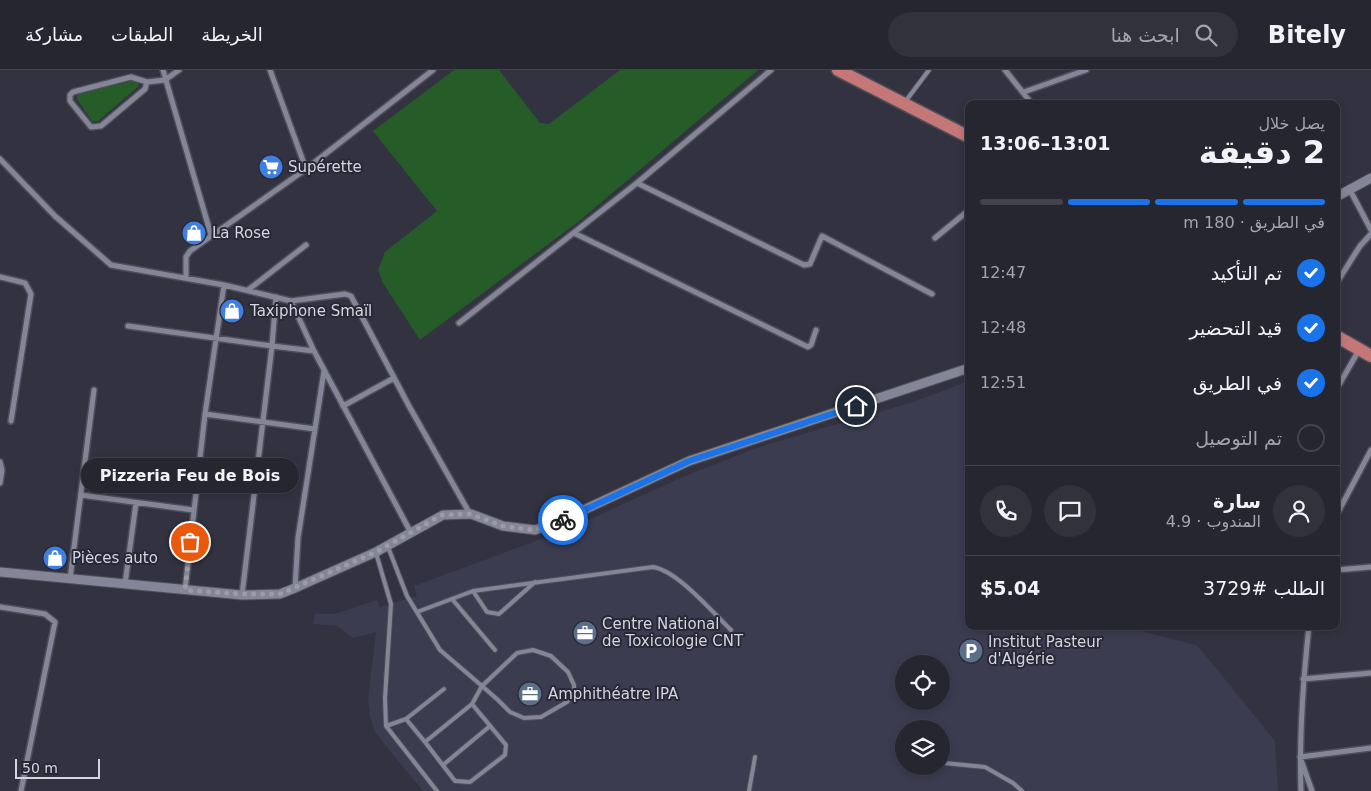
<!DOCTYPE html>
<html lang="ar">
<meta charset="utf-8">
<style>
body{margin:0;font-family:"DejaVu Sans","Noto Naskh Arabic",sans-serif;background:#32323d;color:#f1f3f6;direction:rtl;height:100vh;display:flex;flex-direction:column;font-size:19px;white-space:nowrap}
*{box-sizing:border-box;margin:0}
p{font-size:16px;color:#a4a5ab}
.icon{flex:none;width:28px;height:28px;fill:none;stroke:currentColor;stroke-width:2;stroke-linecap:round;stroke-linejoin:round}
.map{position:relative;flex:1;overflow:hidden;direction:ltr}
.details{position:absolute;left:965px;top:30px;width:375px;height:530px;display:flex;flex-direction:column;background:#262631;border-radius:10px;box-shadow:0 2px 8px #0003,0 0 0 1px #42434d;direction:rtl}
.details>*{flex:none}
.buttons{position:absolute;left:895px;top:585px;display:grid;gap:10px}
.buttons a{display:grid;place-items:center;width:55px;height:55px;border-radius:50%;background:#262631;box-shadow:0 2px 8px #0003,0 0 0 1px #42434d;font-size:25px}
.scale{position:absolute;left:15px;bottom:12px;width:85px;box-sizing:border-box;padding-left:5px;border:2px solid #d4d5de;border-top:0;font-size:14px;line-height:18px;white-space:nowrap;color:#d4d5de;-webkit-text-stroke:4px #282836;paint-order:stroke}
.pin{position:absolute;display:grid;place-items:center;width:42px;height:42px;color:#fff;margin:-21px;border:2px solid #fff;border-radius:50%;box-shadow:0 1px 5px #0007}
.courier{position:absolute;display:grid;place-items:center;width:50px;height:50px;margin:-25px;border:4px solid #1a73e8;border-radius:50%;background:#fff;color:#222;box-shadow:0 1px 6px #0007}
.bubble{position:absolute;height:35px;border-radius:18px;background:#262631;box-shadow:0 2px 8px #0003,0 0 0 1px #42434d;font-size:16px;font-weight:600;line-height:35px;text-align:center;direction:rtl}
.head em{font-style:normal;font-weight:600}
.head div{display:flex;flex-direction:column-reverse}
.head{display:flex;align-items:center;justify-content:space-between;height:85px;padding:0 15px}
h1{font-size:32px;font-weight:600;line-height:38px}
.bar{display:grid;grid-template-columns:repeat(4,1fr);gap:8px 5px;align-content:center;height:60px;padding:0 15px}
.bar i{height:6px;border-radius:4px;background:#42434d}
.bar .active{background:#1a73e8}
.bar p{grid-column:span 4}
.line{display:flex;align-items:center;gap:12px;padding:0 15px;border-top:1px solid #42434d}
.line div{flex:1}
.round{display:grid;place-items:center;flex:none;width:52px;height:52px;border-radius:26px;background:#32323d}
ol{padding:0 15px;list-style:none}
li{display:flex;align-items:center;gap:15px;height:55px}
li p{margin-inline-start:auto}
li .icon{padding:5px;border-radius:50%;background:#1a73e8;color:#fff;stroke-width:4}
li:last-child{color:#a4a5ab}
li i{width:28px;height:28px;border:2px solid #42434d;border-radius:50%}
header{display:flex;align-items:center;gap:30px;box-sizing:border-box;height:70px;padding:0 25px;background:#262631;border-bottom:1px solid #42434d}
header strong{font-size:24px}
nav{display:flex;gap:28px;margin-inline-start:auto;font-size:18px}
.search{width:350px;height:45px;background:#32323d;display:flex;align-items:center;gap:12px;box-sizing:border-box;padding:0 18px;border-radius:28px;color:#a4a5ab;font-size:19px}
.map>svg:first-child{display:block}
.built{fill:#3b3c50;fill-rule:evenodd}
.green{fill:#265c28}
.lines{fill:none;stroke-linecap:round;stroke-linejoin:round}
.service-casing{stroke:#4e4e5a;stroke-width:6}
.minor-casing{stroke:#4e4e5a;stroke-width:8}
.tertiary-casing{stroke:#4e4e5a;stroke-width:11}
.primary-casing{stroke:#4e4e5a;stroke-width:15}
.service{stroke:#848596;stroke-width:4}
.minor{stroke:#848596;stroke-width:5}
.tertiary{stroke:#848596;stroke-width:9}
.primary{stroke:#c57777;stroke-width:12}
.done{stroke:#9b9ca7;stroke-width:5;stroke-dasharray:0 9}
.route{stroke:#1a73e8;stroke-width:6}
.labels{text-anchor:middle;stroke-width:4;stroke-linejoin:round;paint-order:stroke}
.poi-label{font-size:15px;fill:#d4d5de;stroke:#282836;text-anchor:start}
</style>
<header>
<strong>Bitely</strong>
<div class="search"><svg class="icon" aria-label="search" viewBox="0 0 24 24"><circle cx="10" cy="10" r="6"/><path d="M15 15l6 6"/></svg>ابحث هنا</div>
<nav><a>الخريطة</a><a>الطبقات</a><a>مشاركة</a></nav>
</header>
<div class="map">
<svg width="1371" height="721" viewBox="0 0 1371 721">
<rect width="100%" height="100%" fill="#323241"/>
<!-- built -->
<path class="built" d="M969,311V556H1123L1198,576L1275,671L1278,721H423L385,675L375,662L370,646L368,629L376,562L353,568L337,556L313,554L315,544H335L377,530L380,537L417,526L414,516L566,460L687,405L762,376L913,332ZM904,594H941V631H904ZM904,659H941V696H904Z"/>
<!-- green -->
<path class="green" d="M454,0H499L540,53L549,54L620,0H758L578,152L420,270L383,213L378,200L385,182L437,141L373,61Z
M133,11L137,12L139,16L98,51H92L77,29V26L80,23Z"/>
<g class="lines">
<defs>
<path id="service" d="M905,32L929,0
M388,477L407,526L440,580L482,616L498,630L510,642L524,648L541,647L567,632L574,624V615L568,602L551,586L533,580L517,583L482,616L472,634L425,672L406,649
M376,483L391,534L385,628L386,656L437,721
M473,521L487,542L499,544L535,512
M452,529L495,580
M417,542L473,521L653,497C678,501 712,542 731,560
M386,656L406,649L444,619
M425,672L455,711L470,712L505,685L506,675L472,634
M944,693L985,697L1013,713L1022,721
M443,695L490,656
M749,721L755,687"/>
<path id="minor" d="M163,0L211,165
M270,0L306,99
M1005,0L1032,34
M147,12L145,19L101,56L91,57L70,31V25L73,22L131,7L147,12L165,10L179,0
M1024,22L1086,0
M0,89L55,146L111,195L224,215L205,344L185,520
M637,113L804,195L810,194L822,166L932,224
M1350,120L1371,160
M574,163L808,277L811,275L816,260
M935,168L969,140
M0,207L25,213L31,224L11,351
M186,207V187L190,181L306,99L433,0
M1336,214L1360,176L1371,164
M224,215L291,231L314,281
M248,220L306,175
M291,231L345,224L351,226L409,336L470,444
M459,253L637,113L771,0
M128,256L272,276L276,227
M1336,320L1359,280
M343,336L394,308
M205,344L315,359
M0,392L2,400L0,413
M81,425L193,440
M1336,446L1371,380
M1336,500L1371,497
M70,509L94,320
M125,514L136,433
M295,518L298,468L324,301
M242,525L272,276L314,281L410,461
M0,537L45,544L55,552L21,721
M1303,609L1371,603
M1301,721C1299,666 1303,611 1309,556
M1312,721L1300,687L1371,678"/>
<path id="tertiary" d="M1336,127L1371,108
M0,502L242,525L280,524L295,518L376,482L443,445L471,444L503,456L535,460L562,450L689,391L969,298"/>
<path id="primary" d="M838,0L969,67
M1336,266L1371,286"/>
</defs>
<!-- service casing -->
<use href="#service" class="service-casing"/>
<!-- minor casing -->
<use href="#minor" class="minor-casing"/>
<!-- tertiary casing -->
<use href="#tertiary" class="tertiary-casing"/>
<!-- primary casing -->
<use href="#primary" class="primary-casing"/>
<!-- service -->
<use href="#service" class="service"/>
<!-- minor -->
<use href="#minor" class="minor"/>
<!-- tertiary -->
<use href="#tertiary" class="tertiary"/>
<!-- primary -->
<use href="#primary" class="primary"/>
</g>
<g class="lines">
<!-- done -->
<path class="done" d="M190,472L185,520L242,524H280L376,482L442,445L470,444L503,456L534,460L563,450"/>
<!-- route -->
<path class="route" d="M563,450L689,391L856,336"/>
</g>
<!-- icons -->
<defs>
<symbol id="supermarket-disc" viewBox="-11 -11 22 22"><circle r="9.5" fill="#3f7fe0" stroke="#282836"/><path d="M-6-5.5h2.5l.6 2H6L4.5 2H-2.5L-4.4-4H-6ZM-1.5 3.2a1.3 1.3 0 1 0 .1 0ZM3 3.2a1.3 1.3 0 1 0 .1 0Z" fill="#fff"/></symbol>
<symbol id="shop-disc" viewBox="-11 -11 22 22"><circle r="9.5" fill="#3f7fe0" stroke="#282836"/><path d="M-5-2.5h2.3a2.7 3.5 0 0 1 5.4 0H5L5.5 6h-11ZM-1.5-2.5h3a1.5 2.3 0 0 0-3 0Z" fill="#fff"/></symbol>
<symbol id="office-disc" viewBox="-11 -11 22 22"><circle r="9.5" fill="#5c6f8a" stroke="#282836"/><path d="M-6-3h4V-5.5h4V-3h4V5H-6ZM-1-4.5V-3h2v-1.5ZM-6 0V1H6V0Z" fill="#fff"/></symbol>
<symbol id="parking-disc" viewBox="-11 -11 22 22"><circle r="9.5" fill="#5c6f8a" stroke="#282836"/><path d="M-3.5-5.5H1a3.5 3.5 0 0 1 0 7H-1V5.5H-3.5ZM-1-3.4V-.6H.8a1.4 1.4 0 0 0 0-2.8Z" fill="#fff"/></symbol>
</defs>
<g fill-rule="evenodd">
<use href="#supermarket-disc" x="257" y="83" width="28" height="28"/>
<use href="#shop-disc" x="180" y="149" width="28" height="28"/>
<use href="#shop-disc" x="218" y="227" width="28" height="28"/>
<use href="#shop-disc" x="41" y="474" width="28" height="28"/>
<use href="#office-disc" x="571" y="549" width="28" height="28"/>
<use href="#parking-disc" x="957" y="567" width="28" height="28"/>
<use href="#office-disc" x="516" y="610" width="28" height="28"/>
</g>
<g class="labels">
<!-- poi labels -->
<g class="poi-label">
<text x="288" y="102">Supérette</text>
<text x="212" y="168">La Rose</text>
<text x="250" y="246">Taxiphone Smaïl</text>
<text x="72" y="493">Pièces auto</text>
<text x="602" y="559">Centre National<tspan x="602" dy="17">de Toxicologie CNT</tspan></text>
<text x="988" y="577">Institut Pasteur<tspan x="988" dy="17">d'Algérie</tspan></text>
<text x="548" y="629">Amphithéatre IPA</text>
</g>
</g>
</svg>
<div class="buttons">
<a><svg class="icon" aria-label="locate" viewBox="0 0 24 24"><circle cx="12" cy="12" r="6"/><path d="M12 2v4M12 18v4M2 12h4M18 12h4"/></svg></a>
<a><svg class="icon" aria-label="layers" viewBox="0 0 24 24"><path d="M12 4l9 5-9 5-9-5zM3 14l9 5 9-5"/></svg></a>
</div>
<div class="scale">50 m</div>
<div class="pin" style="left:190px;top:472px;background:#ea580c"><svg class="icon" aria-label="bag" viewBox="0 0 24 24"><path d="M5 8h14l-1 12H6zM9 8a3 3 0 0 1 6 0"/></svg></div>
<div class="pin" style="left:856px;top:336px;background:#1f2937"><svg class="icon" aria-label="home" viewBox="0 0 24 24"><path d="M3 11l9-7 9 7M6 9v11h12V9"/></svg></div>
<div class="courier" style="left:563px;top:450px"><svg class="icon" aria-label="bike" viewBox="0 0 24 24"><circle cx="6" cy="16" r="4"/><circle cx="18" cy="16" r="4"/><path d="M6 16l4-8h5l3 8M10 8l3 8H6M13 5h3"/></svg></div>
<div class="bubble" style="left:81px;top:388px;width:218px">Pizzeria Feu de Bois</div>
<section class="details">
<div class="head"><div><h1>2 دقيقة</h1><p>يصل خلال</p></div><em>13:01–13:06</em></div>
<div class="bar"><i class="active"></i><i class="active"></i><i class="active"></i><i></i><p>في الطريق · 180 m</p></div>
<ol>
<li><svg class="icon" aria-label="check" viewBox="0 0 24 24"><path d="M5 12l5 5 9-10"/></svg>تم التأكيد<p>12:47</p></li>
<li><svg class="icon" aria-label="check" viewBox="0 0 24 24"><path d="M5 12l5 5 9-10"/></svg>قيد التحضير<p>12:48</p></li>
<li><svg class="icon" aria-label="check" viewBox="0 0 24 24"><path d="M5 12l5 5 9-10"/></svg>في الطريق<p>12:51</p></li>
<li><i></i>تم التوصيل</li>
</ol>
<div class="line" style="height:90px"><a class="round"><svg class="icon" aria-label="person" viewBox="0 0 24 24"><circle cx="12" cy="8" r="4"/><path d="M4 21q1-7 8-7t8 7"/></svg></a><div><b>سارة</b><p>المندوب · 4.9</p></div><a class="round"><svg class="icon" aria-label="chat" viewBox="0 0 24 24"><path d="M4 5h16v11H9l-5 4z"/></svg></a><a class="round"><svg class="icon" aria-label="phone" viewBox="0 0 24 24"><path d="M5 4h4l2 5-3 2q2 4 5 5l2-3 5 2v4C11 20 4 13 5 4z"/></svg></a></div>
<div class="line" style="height:65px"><div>الطلب #3729</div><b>$5.04</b></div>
</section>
</div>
